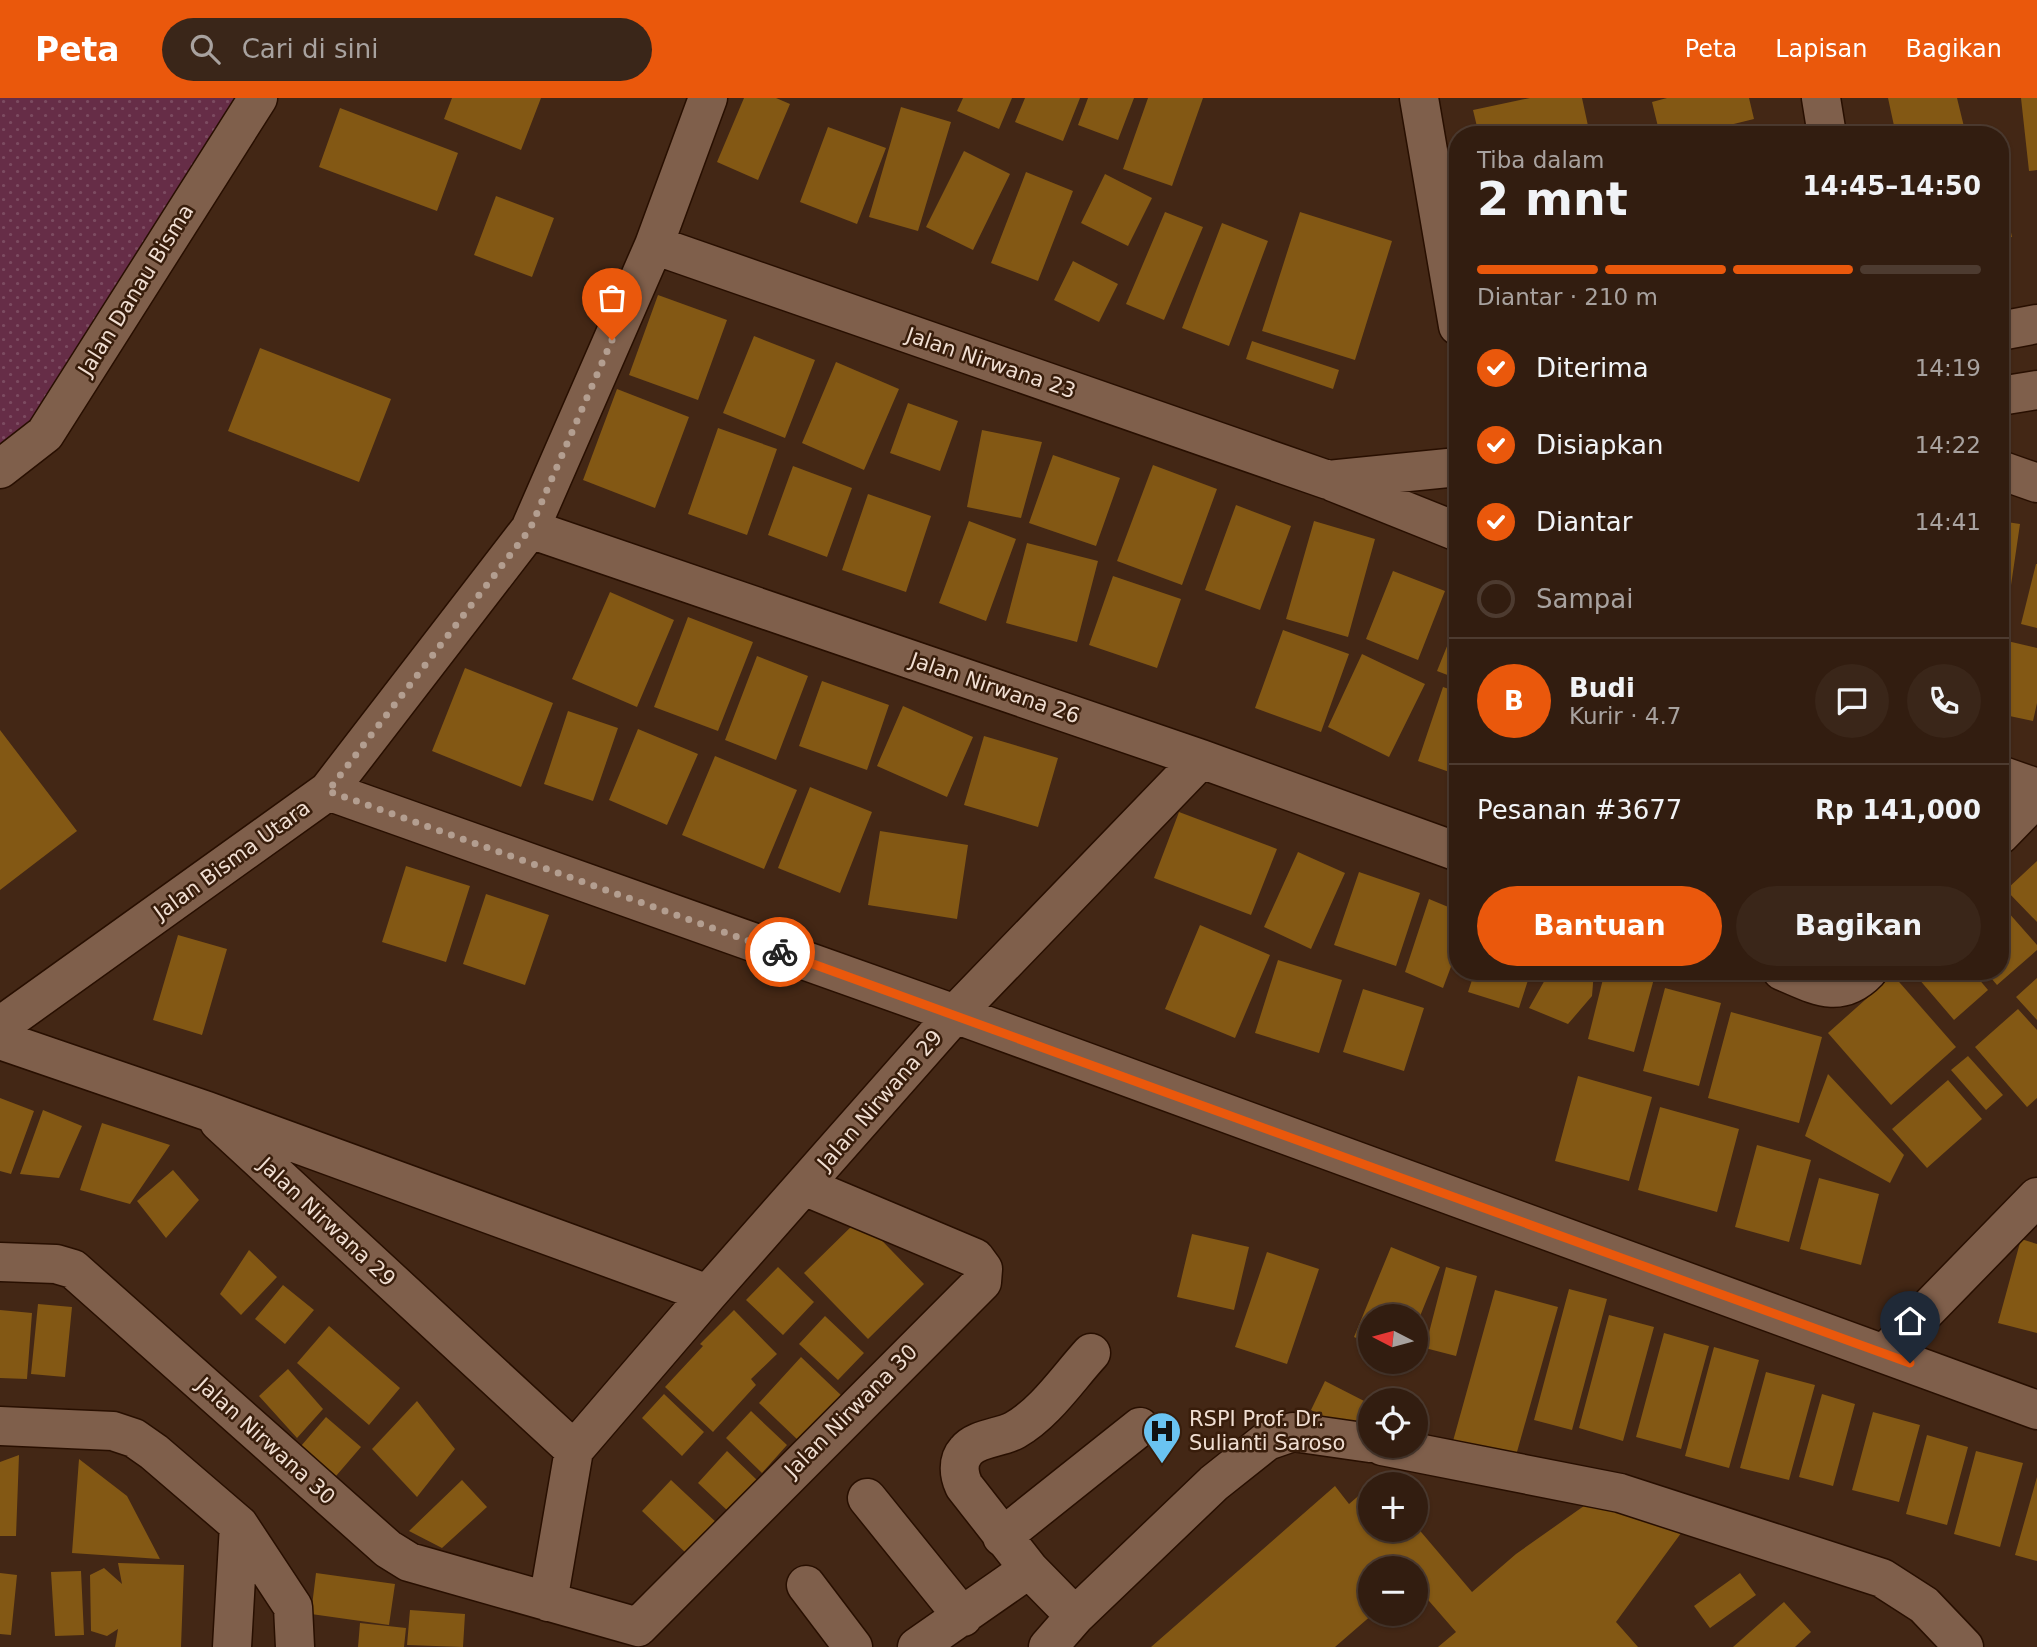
<!DOCTYPE html>
<html lang="id">
<meta charset="utf-8">
<style>
body{margin:0;font-family:"DejaVu Sans",sans-serif;background:#3a2619;color:#f1f3f6;height:100vh;display:flex;flex-direction:column;font-size:26px;white-space:nowrap}
*{box-sizing:border-box;margin:0}
p{font-size:23px;color:#a8a29f}
.icon{flex:none;width:38px;height:38px;fill:none;stroke:currentColor;stroke-width:2;stroke-linecap:round;stroke-linejoin:round}
.map{position:relative;flex:1;overflow:hidden}
.panel{position:absolute;left:1449px;top:28px;width:560px;height:854px;display:flex;flex-direction:column;background:#321d10;border-radius:28px;box-shadow:0 2px 5px #0004,0 0 0 2px #4d3b30}
.panel>*{flex:none}
.needle{width:46px;rotate:276deg}
.fabs{position:absolute;left:1358px;top:1206px;display:grid;gap:14px}
.fabs a{display:grid;place-items:center;width:70px;height:70px;border-radius:50%;background:#321d10;box-shadow:0 2px 5px #0004,0 0 0 2px #4d3b30;font-size:35px}
.pin{position:absolute;display:grid;place-items:center;width:60px;height:60px;color:#fff;margin:-72px -30px;border-radius:50% 50% 50% 0;rotate:-45deg;box-shadow:0 0 7px #0007}
.pin .icon{rotate:45deg}
.courier{position:absolute;display:grid;place-items:center;width:70px;height:70px;margin:-35px;border:5px solid #ea580c;border-radius:50%;background:#fff;color:#222;box-shadow:0 2px 9px #0007}
.overview em{font-style:normal;font-weight:600}
.overview div{display:flex;flex-direction:column-reverse}
.overview{display:flex;align-items:center;justify-content:space-between;height:119px;padding:0 28px}
h1{font-size:46px;font-weight:600;line-height:52px}
.bar{display:grid;grid-template-columns:repeat(4,1fr);gap:10px 7px;align-content:center;height:84px;padding:0 28px}
.bar i{height:9px;border-radius:5px;background:#4d3b30}
.bar .current{background:#ea580c}
.bar p{grid-column:span 4}
.line{display:flex;align-items:center;gap:18px;padding:0 28px;border-top:2px solid #4d3b30}
.line div{flex:1}
.round{display:grid;place-items:center;flex:none;width:74px;height:74px;border-radius:37px;background:#3a2619}
ol{padding:0 28px;list-style:none}
li{display:flex;align-items:center;gap:21px;height:77px}
li p{margin-inline-start:auto}
li .icon{padding:7px;border-radius:50%;background:#ea580c;color:#fff;stroke-width:4}
li:last-child{color:#a8a29f}
li i{width:38px;height:38px;border:4px solid #4d3b30;border-radius:50%}
.primary-button{display:flex;gap:14px;margin-top:auto;padding:14px 28px}
.primary-button a{flex:1;height:80px;border-radius:42px;background:#ea580c;color:#fff;font-size:28px;font-weight:600;line-height:80px;text-align:center}
.primary-button a+a{background:#3a2619;color:#f1f3f6}
header{display:flex;align-items:center;gap:42px;box-sizing:border-box;height:98px;padding:0 35px;background:#ea580c;color:#fff}
header strong{font-size:33px}
nav{display:flex;gap:38px;margin-inline-start:auto;font-size:24px}
.search{width:490px;height:63px;background:#3a2619;display:flex;align-items:center;gap:18px;box-sizing:border-box;padding:0 24px;border-radius:38px;color:#a8a29f;font-size:26px}
.map>svg:first-child{display:block}
.grass{fill:url(#grass-dots)}
.building{fill:#835814}
.lines{fill:none;stroke-linecap:round;stroke-linejoin:round}
.minor-casing{stroke:#280f00;stroke-width:41}
.minor{stroke:#7f5f4b;stroke-width:38}
.done{stroke:#b39e90;stroke-width:7;stroke-dasharray:0 12.6}
.route{stroke:#ea580c;stroke-width:9}
.labels{text-anchor:middle;stroke-width:5;stroke-linejoin:round;paint-order:stroke}
.street-label{font-size:21px;fill:#f0ded2;stroke:#381d0b}
.poi-label{font-size:21px;fill:#f0ded2;stroke:#381d0b;text-anchor:start}
</style>
<header>
<strong>Peta</strong>
<div class="search"><svg class="icon" aria-label="search" viewBox="0 0 24 24"><circle cx="10" cy="10" r="6"/><path d="M15 15l6 6"/></svg>Cari di sini</div>
<nav><a>Peta</a><a>Lapisan</a><a>Bagikan</a></nav>
</header>
<div class="map">
<svg width="2037" height="1549" viewBox="0 0 2037 1549">
<defs>
<pattern id="grass-dots" width="8" height="8" patternUnits="userSpaceOnUse" patternTransform="scale(1.75)"><rect width="8" height="8" fill="#662d47"/><path d="M2 2h.1M6 6h.1" fill="none" stroke="#7c4b61" stroke-width="1.8" stroke-linecap="round"/></pattern>
</defs>
<rect width="100%" height="100%" fill="#432715"/>
<!-- grass -->
<path class="grass" d="M0,0H258L0,371Z"/>
<!-- building -->
<path class="building" d="M452,0H541L521,52L444,21Z
M744,0H776L790,6L758,82L717,64Z
M963,0H1012L999,31L957,13Z
M1025,0H1080L1063,43L1015,24Z
M1088,0H1134L1118,42L1078,27Z
M1148,0H1203L1172,88L1123,71Z
M1530,0H1582L1590,37H1479L1473,12Z
M1667,0H1749L1754,21L1689,37H1660L1652,4Z
M1888,0H1957L1966,37H1896Z
M2021,0H2037V72L2029,73Z
M901,9L951,24L918,133L869,119Z
M340,10L458,55L437,113L319,69Z
M828,29L886,50L857,126L800,104Z
M964,53L1010,76L973,152L926,129Z
M1026,74L1073,93L1038,183L991,165Z
M1105,76L1152,100L1128,148L1081,125Z
M2000,83L2012,139L2000,141Z
M496,98L554,120L532,179L474,157Z
M1165,114L1203,129L1164,222L1126,206Z
M1300,114L1392,143L1355,262L1262,233Z
M1222,125L1268,143L1229,248L1182,230Z
M1073,163L1118,186L1099,224L1054,202Z
M658,197L727,222L698,302L629,277Z
M754,238L815,262L785,340L723,315Z
M1252,243L1339,272L1333,291L1246,261Z
M260,250L391,301L359,384L228,333Z
M836,264L899,291L864,372L802,345Z
M617,291L689,319L655,410L583,382Z
M908,305L958,323L940,373L890,355Z
M718,330L777,351L747,437L688,416Z
M982,332L1042,344L1021,420L967,409Z
M1053,357L1120,380L1096,448L1029,425Z
M1153,367L1217,391L1182,487L1117,463Z
M793,368L852,390L827,459L768,437Z
M868,396L931,418L906,494L842,472Z
M1236,407L1291,428L1260,512L1205,492Z
M969,423L1016,441L986,523L939,505Z
M1314,423L1375,441L1348,539L1286,521Z
M2000,423L2020,426L2010,494L2000,493Z
M1027,445L1098,463L1077,544L1006,525Z
M2036,466H2037V530L2021,526Z
M1393,473L1445,493L1418,562L1366,541Z
M1113,478L1181,501L1157,570L1089,547Z
M610,494L674,522L637,609L572,581Z
M688,519L753,544L718,633L654,609Z
M1458,521V581L1437,573Z
M1283,532L1349,556L1321,634L1255,610Z
M2003,542L2037,550V605L2033,623L2000,616Z
M1362,556L1425,586L1389,659L1328,629Z
M757,558L808,578L776,662L725,642Z
M465,570L553,605L521,689L432,653Z
M822,583L889,607L867,672L799,648Z
M1443,589L1458,594V677L1418,663Z
M903,608L973,639L947,699L877,668Z
M568,613L618,630L593,703L544,686Z
M638,631L698,656L667,727L609,702Z
M0,632L77,733L0,792Z
M984,638L1058,660L1038,729L964,707Z
M715,658L797,692L764,771L682,737Z
M810,689L872,714L840,795L778,770Z
M1179,714L1277,751L1251,817L1154,780Z
M880,733L968,747L957,821L868,807Z
M1298,754L1345,775L1311,851L1264,829Z
M2037,763V824L2006,792Z
M406,768L470,788L446,864L382,844Z
M1359,774L1420,795L1396,868L1334,847Z
M486,796L549,817L525,887L463,866Z
M1429,801L1458,813V850L1443,890L1405,874Z
M2000,805L2037,847V852L1997,887L1985,873H2000Z
M1200,827L1270,857L1235,940L1165,911Z
M178,837L227,851L202,937L153,922Z
M1278,862L1342,882L1319,955L1255,935Z
M1475,873H1531L1519,910L1468,894Z
M1550,873H1594L1592,898L1568,926L1529,910Z
M1605,873H1641L1655,877L1634,954L1588,941Z
M1912,873H1972L1988,892L1954,922Z
M1893,877L1956,949L1891,1007L1828,935Z
M2037,880V922L2016,899Z
M1665,890L1721,905L1699,988L1643,973Z
M1363,891L1424,910L1404,973L1343,954Z
M2018,911L2037,932V1000L2027,1009L1975,949Z
M1731,914L1822,939L1799,1025L1708,1000Z
M1968,958L2003,997L1986,1012L1951,972Z
M1828,976L1904,1057L1890,1085L1805,1038Z
M1578,978L1652,999L1629,1083L1555,1063Z
M1948,982L1982,1021L1927,1070L1892,1031Z
M0,1000L34,1013L11,1076L0,1073Z
M1660,1009L1739,1031L1717,1114L1638,1092Z
M43,1012L82,1028L59,1080L20,1076Z
M102,1025L170,1047L130,1106L80,1092Z
M1757,1047L1811,1062L1789,1144L1735,1129Z
M173,1072L199,1102L166,1140L137,1103Z
M1819,1080L1879,1096L1861,1167L1800,1151Z
M860,1120L924,1186L868,1241L804,1175Z
M1192,1136L1249,1149L1234,1212L1177,1199Z
M2021,1141L2037,1146V1235L1998,1225Z
M1391,1149L1440,1169L1416,1228V1218H1370V1246L1354,1239Z
M249,1152L277,1179L241,1217L220,1196Z
M1267,1154L1319,1171L1287,1266L1235,1249Z
M778,1169L814,1204L783,1237L746,1202Z
M1446,1169L1477,1178L1456,1258L1425,1250Z
M283,1187L314,1212L285,1246L255,1221Z
M1569,1191L1607,1201L1572,1332L1534,1322Z
M1495,1192L1558,1209L1515,1361L1453,1343Z
M38,1206L72,1209L65,1279L31,1276Z
M0,1212L32,1215L27,1281L0,1280Z
M734,1212L777,1256L751,1281L756,1287L713,1334L665,1289L703,1248L700,1246Z
M1609,1217L1654,1229L1623,1343L1579,1330Z
M825,1218L864,1255L838,1282L799,1246Z
M329,1228L400,1290L369,1327L297,1265Z
M1664,1235L1709,1248L1681,1351L1636,1339Z
M1714,1249L1759,1262L1729,1370L1685,1358Z
M801,1259L843,1299L800,1344L759,1305Z
M288,1271L323,1311L297,1340L259,1298Z
M1766,1274L1815,1287L1789,1382L1740,1370Z
M1325,1283L1370,1306L1357,1336L1311,1312Z
M664,1296L704,1334L682,1358L642,1320Z
M1822,1296L1855,1306L1833,1388L1799,1379Z
M417,1303L455,1351L417,1399L372,1351Z
M751,1313L787,1347L762,1375L726,1340Z
M1873,1314L1920,1327L1899,1404L1852,1392Z
M326,1319L361,1349L336,1378L301,1348Z
M1927,1337L1968,1349L1947,1427L1906,1416Z
M727,1353L758,1383L729,1414L698,1385Z
M1976,1353L2023,1365L2000,1449L1954,1436Z
M19,1357L16,1438H0V1364Z
M79,1361L127,1398L160,1461L72,1455Z
M2037,1379V1463L2015,1457Z
M462,1382L487,1409L442,1450L409,1433Z
M671,1382L718,1426L688,1457L642,1413Z
M1335,1388L1349,1406L1370,1388V1432H1416V1428L1472,1494L1516,1456L1598,1398L1687,1427L1616,1524L1638,1549H1438L1456,1534L1416,1488V1470H1370V1516H1373L1335,1549H1151Z
M118,1465L184,1467L181,1549H115L118,1531L107,1538L91,1533L90,1477L104,1470L122,1486Z
M81,1473L84,1537L55,1538L51,1474Z
M0,1475L17,1477L11,1537L0,1536Z
M316,1475L395,1486L389,1527L311,1516Z
M1740,1475L1756,1497L1710,1530L1694,1508Z
M1784,1504L1811,1534L1795,1549H1733Z
M410,1512L465,1516L463,1549L407,1547Z
M360,1525L406,1530L404,1549H358Z"/>
<g class="lines">
<defs>
<path id="minor" d="M1419,0L1458,228
M1821,0L1827,37
M654,147L1328,382L1458,369
M2000,233L2037,226
M2000,298L2037,292
M0,371L45,336L258,0
M2000,372L2037,385
M1333,384L1458,434
M530,431L1201,661L1458,754
M2000,677L2037,690
M328,693L955,916L2037,1312
M2000,737L2037,699
M1782,873C1814,886 1839,903 1868,873
M0,928L328,693L530,431L654,147L708,0
M0,942L207,1013L708,1196
M219,1024L574,1352
M0,1164L56,1166L73,1171L388,1451L409,1464L638,1529L982,1184L983,1171L975,1160L804,1088
M1885,1255L2037,1099
M0,1328L113,1333L134,1340L154,1354L239,1427L293,1509L295,1549
M1382,1348L1620,1395L1882,1480L1924,1507L1964,1549
M574,1352L708,1196L955,916L1201,661
M867,1400L963,1519
M1002,1439L1140,1329
M1029,1471L964,1388C959,1377 957,1363 966,1353C976,1340 1001,1340 1015,1332C1045,1315 1068,1280 1091,1255
M806,1487L853,1549
M548,1504L574,1352
M232,1549L239,1427
M917,1549L1029,1471L1075,1518
M1048,1549L1075,1518L1214,1385L1267,1343L1293,1334L1370,1345"/>
</defs>
<!-- minor casing -->
<use href="#minor" class="minor-casing"/>
<!-- minor -->
<use href="#minor" class="minor"/>
</g>
<g class="lines">
<!-- done -->
<path class="done" d="M612,242L530,431L328,693L780,854"/>
<!-- route -->
<path class="route" d="M780,854L1910,1265"/>
</g>
<!-- icons -->
<defs>
<symbol id="hospital-pin" viewBox="-11 -11 22 30"><path d="M0 17L-7.5 6A9.5 9.5 0 1 1 7.5 6Z" fill="#6ac3f1" stroke="#381d0b"/><path d="M-5-5h3v3.5h4V-5h3V5h-3V1.5h-4V5h-3Z" fill="#111"/></symbol>
</defs>
<g fill-rule="evenodd">
<use href="#hospital-pin" x="1140" y="1311" width="44" height="60"/>
</g>
<g class="labels">
<!-- street labels -->
<g class="street-label">
<text transform="translate(136 192) rotate(-58)" y="7">Jalan Danau Bisma</text>
<text transform="translate(991 265) rotate(19)" y="7">Jalan Nirwana 23</text>
<text transform="translate(995 590) rotate(19)" y="7">Jalan Nirwana 26</text>
<text transform="translate(232 762) rotate(-36)" y="7">Jalan Bisma Utara</text>
<text transform="translate(880 1002) rotate(-49)" y="7">Jalan Nirwana 29</text>
<text transform="translate(327 1124) rotate(43)" y="7">Jalan Nirwana 29</text>
<text transform="translate(851 1313) rotate(-45)" y="7">Jalan Nirwana 30</text>
<text transform="translate(266 1343) rotate(42)" y="7">Jalan Nirwana 30</text>
</g>
<!-- poi labels -->
<g class="poi-label">
<text x="1189" y="1328">RSPI Prof. Dr.<tspan x="1189" dy="24">Sulianti Saroso</tspan></text>
</g>
</g>
</svg>
<div class="fabs">
<a><svg class="needle" viewBox="-14 -14 28 28"><path d="M0-13l5 13h-10z" fill="#e53935"/><path d="M0 13l5-13h-10z" fill="#a8a29f"/></svg></a>
<a><svg class="icon" aria-label="locate" viewBox="0 0 24 24"><circle cx="12" cy="12" r="6"/><path d="M12 2v4M12 18v4M2 12h4M18 12h4"/></svg></a>
<a>+</a>
<a>−</a>
</div>
<div class="pin" style="left:612px;top:242px;background:#ea580c"><svg class="icon" aria-label="bag" viewBox="0 0 24 24"><path d="M5 8h14l-1 12H6zM9 8a3 3 0 0 1 6 0"/></svg></div>
<div class="pin" style="left:1910px;top:1265px;background:#1f2937"><svg class="icon" aria-label="home" viewBox="0 0 24 24"><path d="M3 11l9-7 9 7M6 9v11h12V9"/></svg></div>
<div class="courier" style="left:780px;top:854px"><svg class="icon" aria-label="bike" viewBox="0 0 24 24"><circle cx="6" cy="16" r="4"/><circle cx="18" cy="16" r="4"/><path d="M6 16l4-8h5l3 8M10 8l3 8H6M13 5h3"/></svg></div>
<section class="panel">
<div class="overview"><div><h1>2 mnt</h1><p>Tiba dalam</p></div><em>14:45–14:50</em></div>
<div class="bar"><i class="current"></i><i class="current"></i><i class="current"></i><i></i><p>Diantar · 210 m</p></div>
<ol>
<li><svg class="icon" aria-label="check" viewBox="0 0 24 24"><path d="M5 12l5 5 9-10"/></svg>Diterima<p>14:19</p></li>
<li><svg class="icon" aria-label="check" viewBox="0 0 24 24"><path d="M5 12l5 5 9-10"/></svg>Disiapkan<p>14:22</p></li>
<li><svg class="icon" aria-label="check" viewBox="0 0 24 24"><path d="M5 12l5 5 9-10"/></svg>Diantar<p>14:41</p></li>
<li><i></i>Sampai</li>
</ol>
<div class="line" style="height:126px"><b class="round" style="background:#ea580c;color:#fff">B</b><div><b>Budi</b><p>Kurir · 4.7</p></div><a class="round"><svg class="icon" aria-label="chat" viewBox="0 0 24 24"><path d="M4 5h16v11H9l-5 4z"/></svg></a><a class="round"><svg class="icon" aria-label="phone" viewBox="0 0 24 24"><path d="M5 4h4l2 5-3 2q2 4 5 5l2-3 5 2v4C11 20 4 13 5 4z"/></svg></a></div>
<div class="line" style="height:91px"><div>Pesanan #3677</div><b>Rp 141,000</b></div>
<div class="primary-button"><a>Bantuan</a><a>Bagikan</a></div>
</section>
</div>
